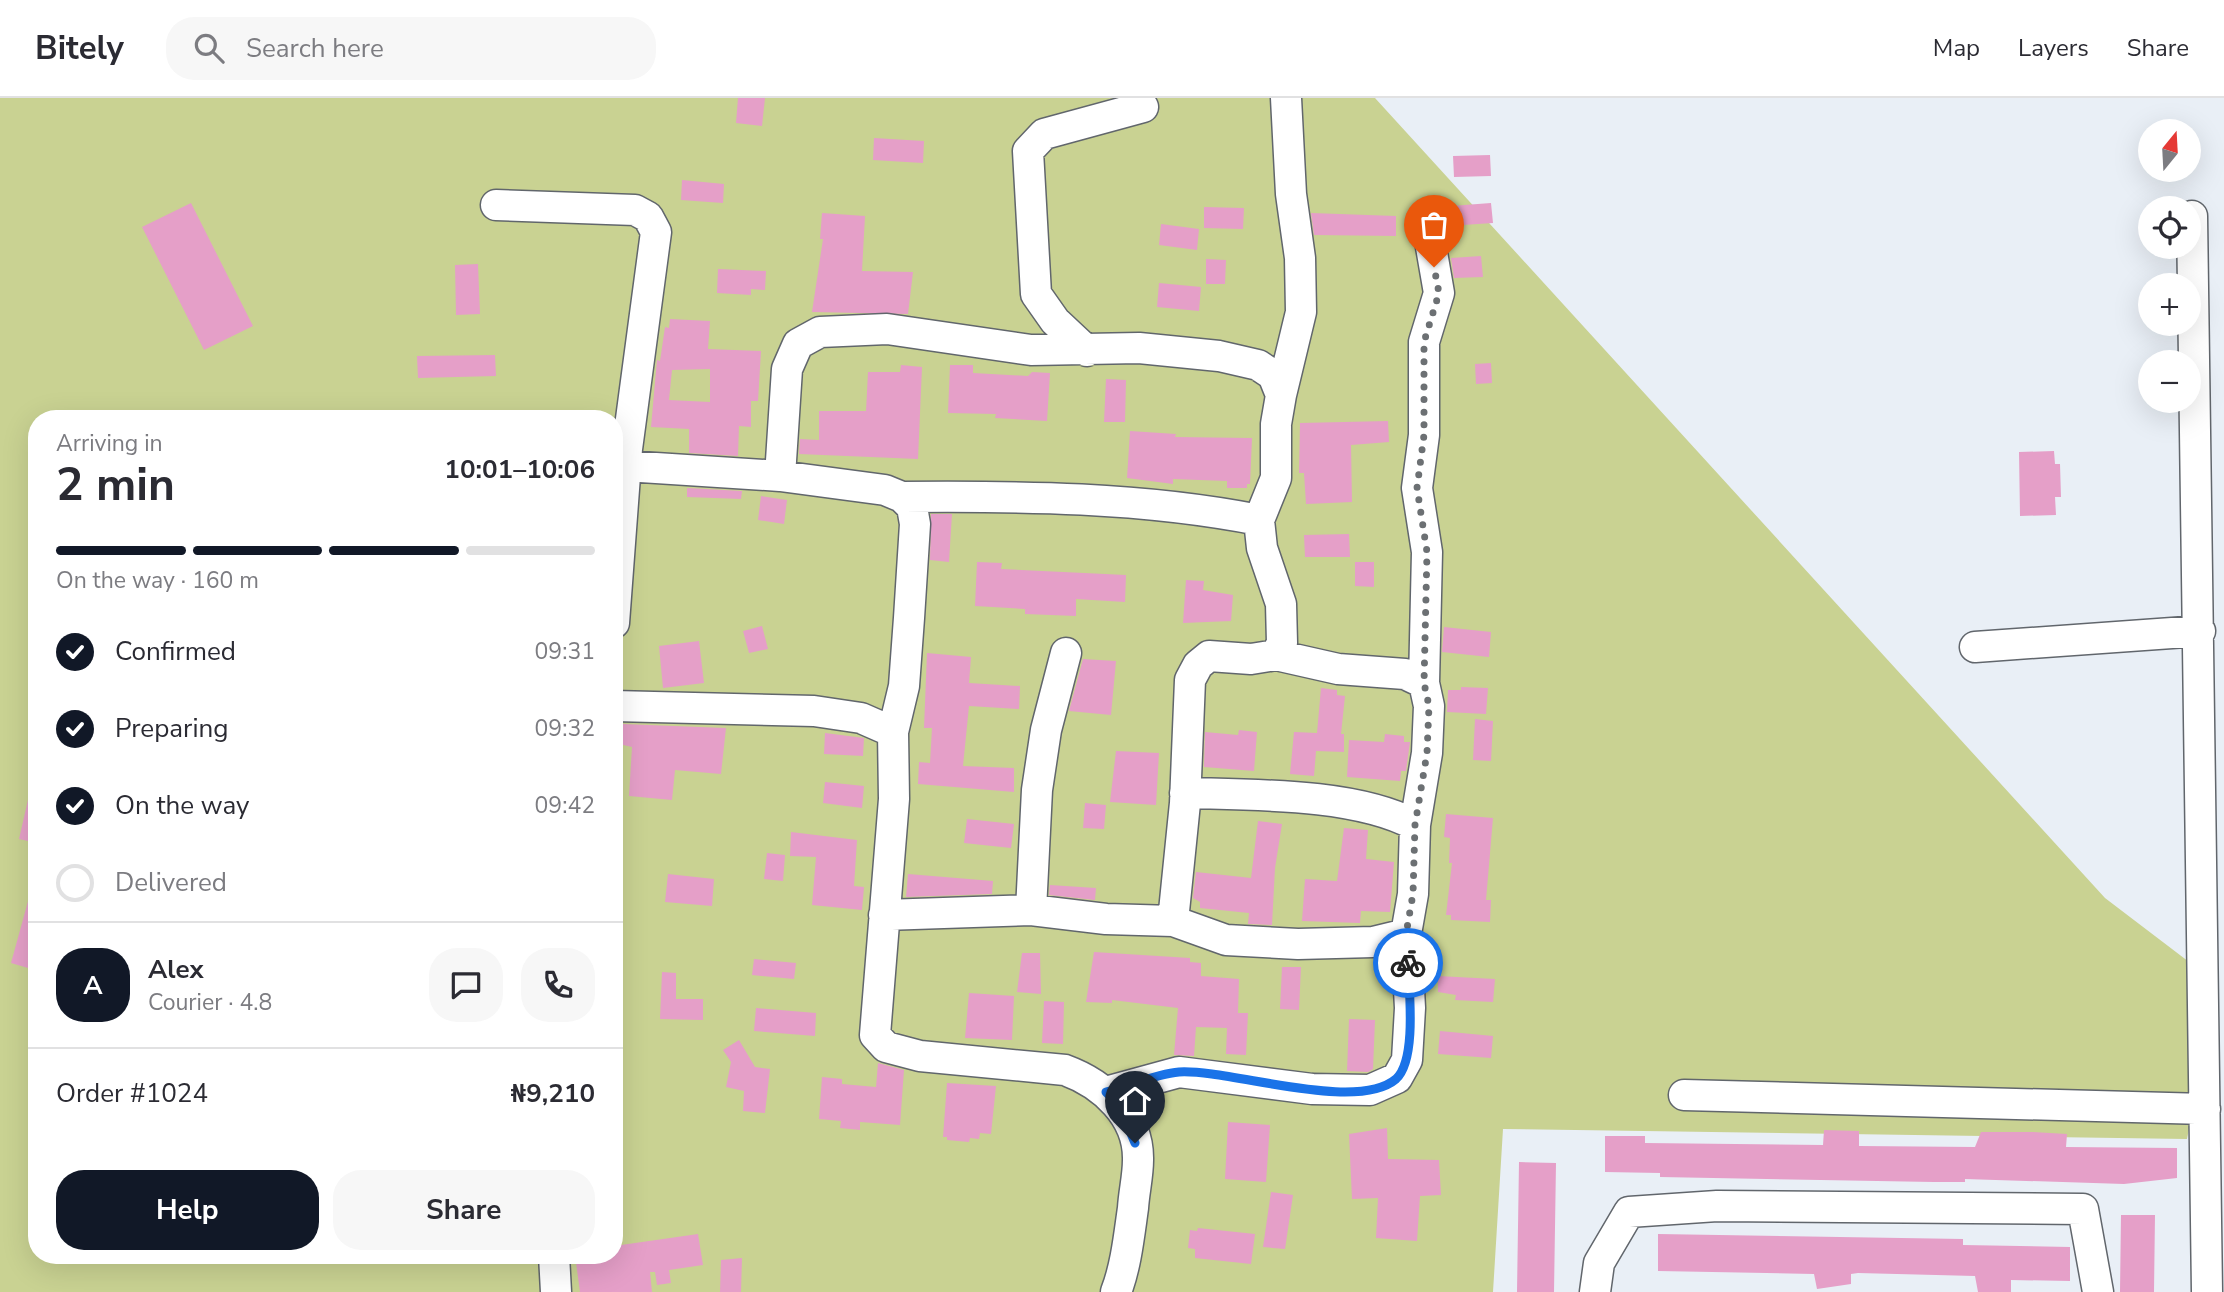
<!DOCTYPE html>
<meta charset="utf-8">
<style>
body{margin:0;font-family:"Nunito Sans",sans-serif;background:#f7f7f7;color:#2b2b33;height:100vh;display:flex;flex-direction:column;font-size:26px;white-space:nowrap}
*{box-sizing:border-box;margin:0}
p{font-size:23px;color:#7c7c81}
.icon{flex:none;width:38px;height:38px;fill:none;stroke:currentColor;stroke-width:2;stroke-linecap:round;stroke-linejoin:round}
.map{position:relative;flex:1;overflow:hidden}
.sheet{position:absolute;left:28px;top:312px;width:595px;height:854px;display:flex;flex-direction:column;background:#fff;border-radius:28px;box-shadow:0 7px 28px #0002}
.sheet>*{flex:none}
.needle{width:46px;rotate:18deg}
.controls{position:absolute;left:2138px;top:21px;display:grid;gap:14px}
.controls a{display:grid;place-items:center;width:63px;height:63px;border-radius:50%;background:#fff;box-shadow:0 7px 28px #0002;font-size:35px}
.pin{position:absolute;display:grid;place-items:center;width:60px;height:60px;color:#fff;margin:-72px -30px;border-radius:50% 50% 50% 0;rotate:-45deg;box-shadow:0 0 7px #0007}
.pin .icon{rotate:45deg}
.courier{position:absolute;display:grid;place-items:center;width:70px;height:70px;margin:-35px;border:5px solid #1a73e8;border-radius:50%;background:#fff;color:#222;box-shadow:0 2px 9px #0007}
.headline em{font-style:normal;font-weight:700}
.headline div{display:flex;flex-direction:column-reverse}
.headline{display:flex;align-items:center;justify-content:space-between;height:119px;padding:0 28px}
h1{font-size:46px;font-weight:700;line-height:52px}
.bar{display:grid;grid-template-columns:repeat(4,1fr);gap:10px 7px;align-content:center;height:84px;padding:0 28px}
.bar i{height:9px;border-radius:5px;background:#e1e1e2}
.bar .active{background:#111827}
.bar p{grid-column:span 4}
.line{display:flex;align-items:center;gap:18px;padding:0 28px;border-top:2px solid #e1e1e2}
.line div{flex:1}
.round{display:grid;place-items:center;flex:none;width:74px;height:74px;border-radius:28px;background:#f7f7f7}
ol{padding:0 28px;list-style:none}
li{display:flex;align-items:center;gap:21px;height:77px}
li p{margin-inline-start:auto}
li .icon{padding:7px;border-radius:50%;background:#111827;color:#fff;stroke-width:4}
li:last-child{color:#7c7c81}
li i{width:38px;height:38px;border:4px solid #e1e1e2;border-radius:50%}
.button{display:flex;gap:14px;margin-top:auto;padding:14px 28px}
.button a{flex:1;height:80px;border-radius:28px;background:#111827;color:#fff;font-size:28px;font-weight:700;line-height:80px;text-align:center}
.button a+a{background:#f7f7f7;color:#2b2b33}
header{display:flex;align-items:center;gap:42px;box-sizing:border-box;height:98px;padding:0 35px;background:#fff;border-bottom:2px solid #e1e1e2}
header strong{font-size:33px}
nav{display:flex;gap:38px;margin-inline-start:auto;font-size:24px}
.search{width:490px;height:63px;background:#f7f7f7;display:flex;align-items:center;gap:18px;box-sizing:border-box;padding:0 24px;border-radius:28px;color:#7c7c81;font-size:26px}
.map>svg:first-child{display:block}
.green{fill:#c9d292;fill-rule:evenodd}
.building{fill:#e59fc8;fill-rule:evenodd}
.lines{fill:none;stroke-linecap:round;stroke-linejoin:round}
.minor-casing{stroke:#61666c;stroke-width:33}
.minor{stroke:#fff;stroke-width:30}
.done{stroke:#6c7073;stroke-width:7;stroke-dasharray:0 12.6}
.route{stroke:#1a73e8;stroke-width:9}
</style>
<header>
<strong>Bitely</strong>
<div class="search"><svg class="icon" aria-label="search" viewBox="0 0 24 24"><circle cx="10" cy="10" r="6"/><path d="M15 15l6 6"/></svg>Search here</div>
<nav><a>Map</a><a>Layers</a><a>Share</a></nav>
</header>
<div class="map">
<svg width="2224" height="1194" viewBox="0 0 2224 1194">
<rect width="100%" height="100%" fill="#e9eff6"/>
<!-- green -->
<path class="green" d="M0,0H1375L2105,800L2218,886L2187,1041L1503,1031L1493,1194H0ZM37,320H614V1157H37Z"/>
<!-- building -->
<path class="building" d="M738,0H765L762,28L736,25Z
M874,40L924,43L923,65L873,62Z
M1490,57L1491,78L1454,79L1453,58Z
M682,82L724,86L723,105L681,102Z
M191,105L253,228L204,252L142,129Z
M1491,105L1493,125L1448,128L1451,108Z
M1204,109L1244,110L1243,131L1204,130Z
M822,115L865,118L862,173L913,174L908,216L812,214L823,141H820Z
M1311,115L1396,118V138L1314,137Z
M1161,126L1199,131L1197,152L1159,147Z
M1481,158L1483,179L1454,180L1451,160Z
M1206,161L1226,162L1225,186H1206Z
M478,166L480,216L456,217L455,167Z
M718,171L766,173L765,192L751,191V197L717,195Z
M1159,185L1201,189L1199,213L1157,209Z
M670,221L710,223L708,251L761,253L758,303H751V329L739,328L738,358L689,355V331L651,329L657,262L660,263L665,229L669,230ZM710,271V304L669,302L672,272Z
M495,257L496,278L418,280L417,258Z
M1491,265L1492,285L1476,286L1475,266Z
M901,267L922,269L918,361L799,356L800,341L819,342V313H866L868,274H900Z
M950,267H973V275L1028,278L1032,274L1050,275L1047,323L995,320L996,316L948,315Z
M1106,281L1126,282L1125,324H1104Z
M1388,323L1389,344L1351,347L1352,404L1306,406L1304,375H1299L1300,325Z
M1130,333L1176,336L1175,339L1252,340L1250,386H1247V390H1227V383L1173,381V386L1127,380Z
M2054,353L2055,366H2060L2061,399H2055L2056,417L2020,418L2019,354Z
M687,390L742,393L741,401L687,399Z
M761,398L787,402L784,426L758,422Z
M931,416H952L949,464L930,462Z
M1349,436L1350,459H1305L1304,437Z
M977,464L1002,465L1001,471L1126,477L1125,504L1076,501V518L1025,516V511L975,508Z
M1355,464H1374V489L1355,488Z
M1186,482L1204,483L1203,492L1233,497L1231,523L1183,525Z
M762,528L768,551L749,555L743,533Z
M1444,529L1491,534L1489,559L1442,554Z
M699,543L704,585L663,590L659,548Z
M927,555L971,559L969,585L1020,588L1019,611L969,608L963,668L1014,670V694L918,686L919,664L930,665L932,630H924Z
M1083,561L1116,563L1111,617L1069,613Z
M1461,589L1488,590L1486,616L1447,614L1448,592H1461Z
M1321,590L1337,592V597L1345,598L1341,636H1344V654L1316,653L1314,678L1290,676L1294,634L1317,635Z
M1475,621L1493,623L1491,663L1473,662Z
M622,626L726,630L721,676L675,672L672,702L629,698L632,649L619,646Z
M1239,632L1257,634L1254,673L1204,669L1205,634L1238,637Z
M825,635L864,640L863,658L824,656Z
M1385,636L1404,638V644H1410L1406,673H1401L1400,683L1347,679L1349,642L1384,644Z
M1116,653L1159,655L1156,707L1110,704Z
M825,684L864,688L862,710L823,705Z
M30,693L37,694V745L19,741Z
M1085,705L1106,707L1104,731L1083,730Z
M1446,716L1493,720L1486,802H1491L1490,824L1451,822V817H1446L1452,765H1449L1450,740L1444,739Z
M967,721L1014,726L1011,750L964,745Z
M1258,723L1282,726L1275,770L1272,827L1248,826L1249,815L1200,810V804L1193,800L1196,774L1251,780Z
M1344,730L1368,732L1366,761L1394,764L1390,814L1361,813L1360,825L1302,823L1305,781L1337,783Z
M791,734L857,742L854,788L864,789L862,812L812,807L816,759L790,758Z
M767,755L785,757L783,783L764,781Z
M668,776L714,781L712,808L665,804Z
M908,776L993,783L992,796L906,799Z
M33,785H37V839L28,870L11,865Z
M1050,787L1096,790L1095,802L1049,797Z
M1094,854L1190,860V864L1201,865V878L1239,881L1238,915H1248L1246,957L1226,956L1227,930L1196,929L1194,958L1174,957L1178,910L1112,902V905L1086,904Z
M1022,855H1040L1041,896L1017,894Z
M754,861L796,865L794,881L752,877Z
M1282,869H1301L1299,912L1280,911Z
M662,874L676,875V901H703V922L660,921Z
M1438,878L1495,881L1493,904L1455,902L1456,897L1438,894Z
M969,895L1014,898L1012,942L965,940Z
M1044,903L1064,904L1063,946L1042,945Z
M756,910L816,915L815,938L754,933Z
M1349,921L1375,922L1373,971L1368,974L1347,973Z
M1440,933L1493,938L1491,960L1438,956Z
M739,942L755,969L770,971L765,1015L743,1013L744,993L726,989L731,964L723,952Z
M878,965L904,972L900,1027L860,1024V1032L840,1030L841,1023L819,1021L822,979L842,981V986L876,989Z
M947,985L996,988L991,1036L980,1035L979,1041L970,1040L969,1044L947,1042V1039H943Z
M1228,1024L1270,1027L1266,1084L1225,1081Z
M1387,1030L1388,1061L1439,1062L1441,1097L1420,1098L1417,1143L1376,1140L1378,1100L1352,1101L1349,1036Z
M1824,1032L1859,1033V1048L1975,1049L1981,1034H2033L2067,1036L2066,1049L2177,1050V1080L2124,1086L1965,1081V1084H1934L1660,1079V1075L1605,1074V1038H1645V1045L1823,1047Z
M1519,1064L1556,1065L1554,1194H1517Z
M1271,1094L1293,1097L1285,1151L1263,1149Z
M2121,1117H2155L2154,1194H2120Z
M1198,1130L1255,1136L1251,1166L1195,1160V1151L1188,1150L1190,1132L1197,1133Z
M698,1136L703,1167L669,1172L671,1185L657,1187L655,1174H650L652,1194H580L575,1157H614V1148Z
M1658,1136L1963,1141V1147L2070,1149V1183L2011,1182V1194H1978L1975,1178L1858,1175L1851,1176V1186L1817,1191L1814,1176L1658,1173Z
M742,1160L741,1194H720L721,1162Z"/>
<g class="lines">
<defs>
<path id="minor" d="M496,107L635,112L648,119L656,134L627,351
M2192,118L2207,1194
M1087,253L1055,223L1036,196L1028,53L1044,36L1143,9
M1281,297L1301,214L1300,160L1291,96L1286,0
M625,368L780,378L885,392L902,399L912,409L915,426L909,520L904,588L893,634L894,701L875,937L886,949L920,958L1065,972C1103,986 1139,1018 1138,1062C1138,1078 1134,1094 1133,1110C1129,1138 1126,1168 1116,1194
M780,378L787,271L798,246L820,234L887,231L1031,252L1139,250L1219,258L1258,267L1273,277L1281,297L1276,326V380L1259,422L1262,450L1281,506L1282,545L1276,557L1251,561L1209,558L1198,567L1190,582L1185,705L1173,823
M902,399C1021,398 1142,399 1259,422
M614,525L627,351L623,352
M1975,549L2200,533
M1424,585L1427,454L1417,390L1424,337V244L1439,195L1430,143
M614,608L814,613L861,620L893,634
M1185,695C1253,697 1356,695 1415,727
M1031,812L1037,692L1046,632L1066,555
M884,817L1031,812L1106,821L1173,823L1226,842L1298,846L1373,844L1406,836
M1106,994L1179,974L1312,991L1370,992L1397,980L1407,962L1410,910L1406,836L1413,796L1415,727L1427,655L1429,608L1424,585L1405,576L1338,571L1276,557
M1684,997L2205,1011
M554,1157L556,1194
M1595,1194L1599,1165L1629,1114L1717,1108L2083,1111L2098,1194"/>
</defs>
<!-- minor casing -->
<use href="#minor" class="minor-casing"/>
<!-- minor -->
<use href="#minor" class="minor"/>
</g>
<g class="lines">
<!-- done -->
<path class="done" d="M1408,865L1406,836L1413,796L1415,727L1427,655L1429,608L1424,585L1427,454L1417,390L1424,337V244L1439,195L1434,169"/>
<!-- route -->
<path class="route" d="M1135,1045L1119,1007L1106,994C1129,988 1156,976 1179,974C1230,971 1356,1015 1396,981C1417,962 1409,892 1408,865"/>
</g>
</svg>
<div class="controls">
<a><svg class="needle" viewBox="-14 -14 28 28"><path d="M0-13l5 13h-10z" fill="#e53935"/><path d="M0 13l5-13h-10z" fill="#7c7c81"/></svg></a>
<a><svg class="icon" aria-label="locate" viewBox="0 0 24 24"><circle cx="12" cy="12" r="6"/><path d="M12 2v4M12 18v4M2 12h4M18 12h4"/></svg></a>
<a>+</a>
<a>−</a>
</div>
<div class="pin" style="left:1434px;top:169px;background:#ea580c"><svg class="icon" aria-label="bag" viewBox="0 0 24 24"><path d="M5 8h14l-1 12H6zM9 8a3 3 0 0 1 6 0"/></svg></div>
<div class="pin" style="left:1135px;top:1045px;background:#1f2937"><svg class="icon" aria-label="home" viewBox="0 0 24 24"><path d="M3 11l9-7 9 7M6 9v11h12V9"/></svg></div>
<div class="courier" style="left:1408px;top:865px"><svg class="icon" aria-label="bike" viewBox="0 0 24 24"><circle cx="6" cy="16" r="4"/><circle cx="18" cy="16" r="4"/><path d="M6 16l4-8h5l3 8M10 8l3 8H6M13 5h3"/></svg></div>
<section class="sheet">
<div class="headline"><div><h1>2 min</h1><p>Arriving in</p></div><em>10:01–10:06</em></div>
<div class="bar"><i class="active"></i><i class="active"></i><i class="active"></i><i></i><p>On the way · 160 m</p></div>
<ol>
<li><svg class="icon" aria-label="check" viewBox="0 0 24 24"><path d="M5 12l5 5 9-10"/></svg>Confirmed<p>09:31</p></li>
<li><svg class="icon" aria-label="check" viewBox="0 0 24 24"><path d="M5 12l5 5 9-10"/></svg>Preparing<p>09:32</p></li>
<li><svg class="icon" aria-label="check" viewBox="0 0 24 24"><path d="M5 12l5 5 9-10"/></svg>On the way<p>09:42</p></li>
<li><i></i>Delivered</li>
</ol>
<div class="line" style="height:126px"><b class="round" style="background:#111827;color:#fff">A</b><div><b>Alex</b><p>Courier · 4.8</p></div><a class="round"><svg class="icon" aria-label="chat" viewBox="0 0 24 24"><path d="M4 5h16v11H9l-5 4z"/></svg></a><a class="round"><svg class="icon" aria-label="phone" viewBox="0 0 24 24"><path d="M5 4h4l2 5-3 2q2 4 5 5l2-3 5 2v4C11 20 4 13 5 4z"/></svg></a></div>
<div class="line" style="height:91px"><div>Order #1024</div><b>₦9,210</b></div>
<div class="button"><a>Help</a><a>Share</a></div>
</section>
</div>
